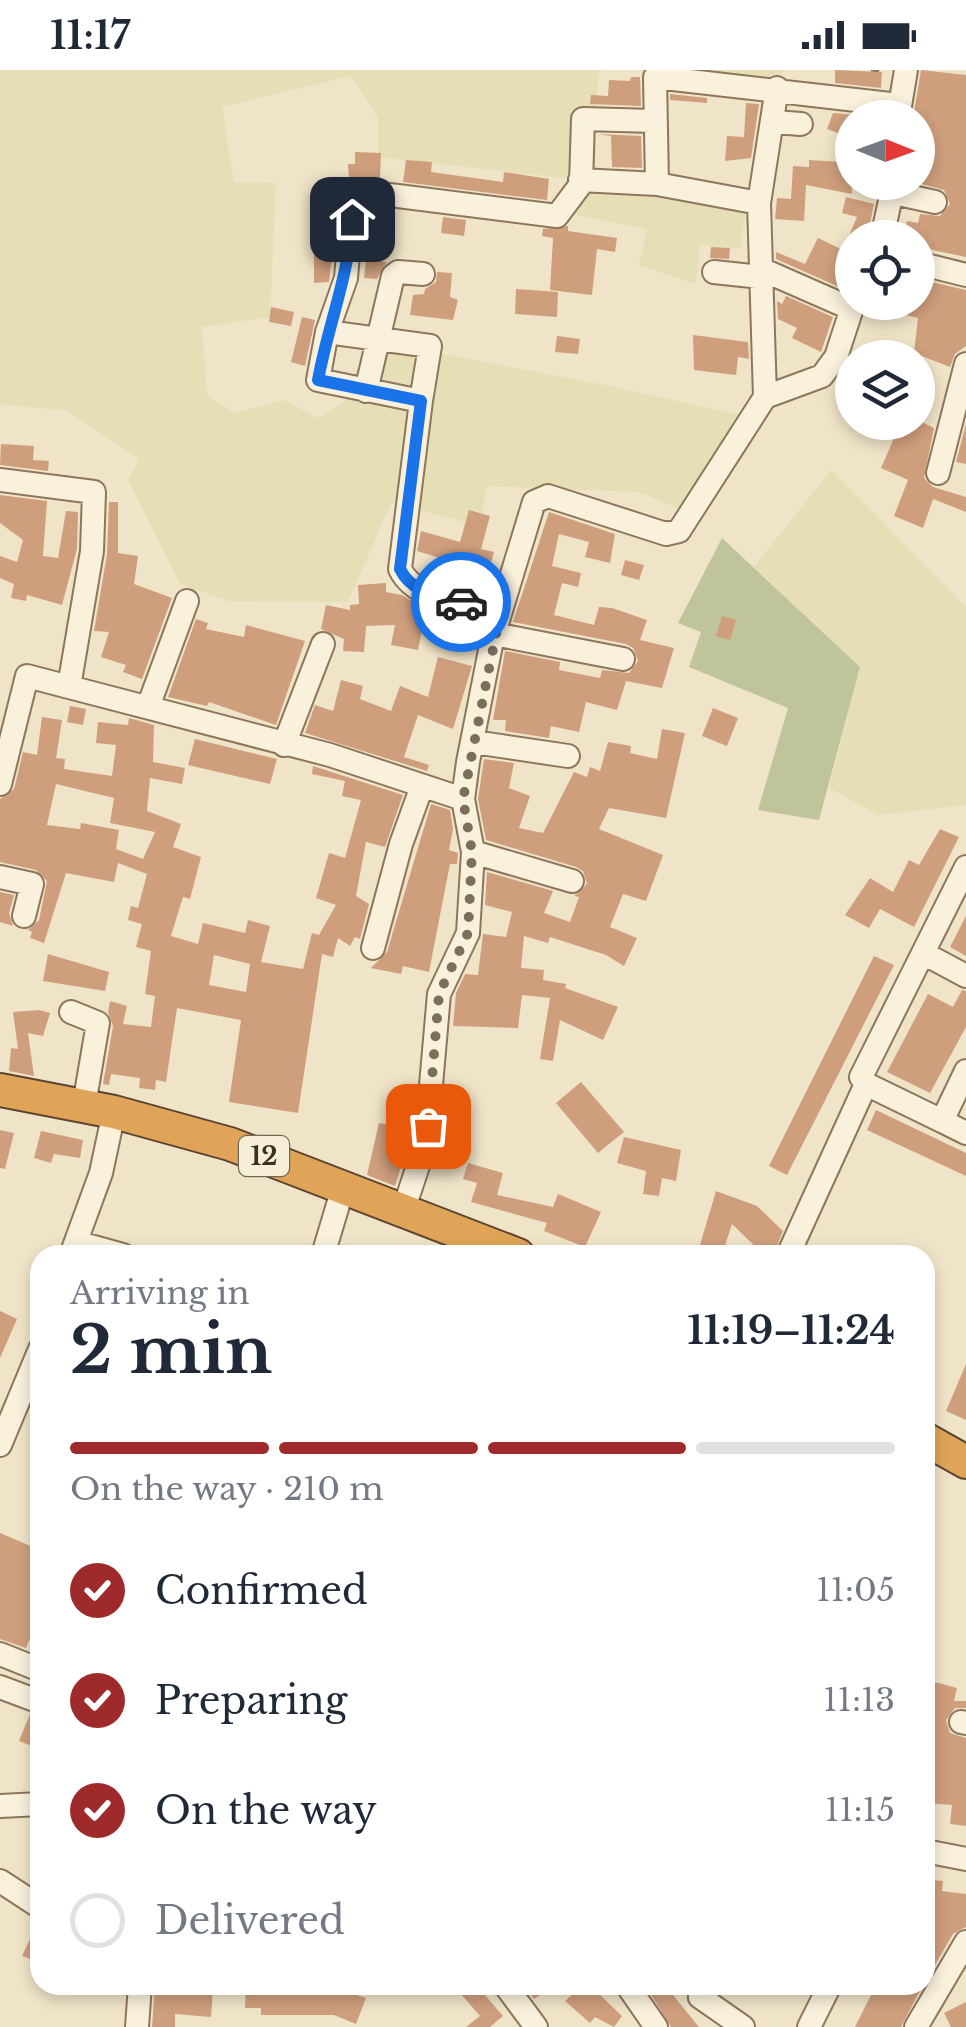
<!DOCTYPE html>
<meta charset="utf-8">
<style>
body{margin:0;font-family:"Libre Baskerville",serif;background:#f6f6f7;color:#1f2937;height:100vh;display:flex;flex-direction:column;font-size:38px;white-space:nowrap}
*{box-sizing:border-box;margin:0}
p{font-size:32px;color:#747a83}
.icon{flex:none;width:55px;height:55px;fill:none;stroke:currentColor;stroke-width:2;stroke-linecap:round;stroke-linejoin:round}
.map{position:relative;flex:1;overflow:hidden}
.side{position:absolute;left:30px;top:1175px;width:905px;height:750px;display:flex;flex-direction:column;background:#fff;border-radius:30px;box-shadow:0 5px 15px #0003}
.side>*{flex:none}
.needle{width:65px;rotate:91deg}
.fabs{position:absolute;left:835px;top:30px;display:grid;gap:20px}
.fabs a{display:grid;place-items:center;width:100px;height:100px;border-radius:50%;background:#fff;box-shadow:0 5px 15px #0003;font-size:50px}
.pin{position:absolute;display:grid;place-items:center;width:85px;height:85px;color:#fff;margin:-42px;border-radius:20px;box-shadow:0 5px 15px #0006}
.courier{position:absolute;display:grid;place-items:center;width:100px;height:100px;margin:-50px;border:8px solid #1a73e8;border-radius:50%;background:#fff;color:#222;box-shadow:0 2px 12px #0007}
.head em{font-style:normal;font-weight:700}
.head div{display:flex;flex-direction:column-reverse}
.head{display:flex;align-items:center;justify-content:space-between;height:170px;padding:0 40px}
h1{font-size:65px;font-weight:700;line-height:75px}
.bar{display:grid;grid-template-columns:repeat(4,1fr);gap:15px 10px;align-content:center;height:120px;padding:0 40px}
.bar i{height:12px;border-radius:8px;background:#e0e1e3}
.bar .selected{background:#9e2a2b}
.bar p{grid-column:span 4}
ol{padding:0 40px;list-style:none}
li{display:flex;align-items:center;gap:30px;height:110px}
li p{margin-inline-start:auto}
li .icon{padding:10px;border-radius:50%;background:#9e2a2b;color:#fff;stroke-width:4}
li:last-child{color:#747a83}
li i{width:55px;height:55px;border:5px solid #e0e1e3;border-radius:50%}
.status{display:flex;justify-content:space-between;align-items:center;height:70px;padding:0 50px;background:#fff;direction:ltr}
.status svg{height:28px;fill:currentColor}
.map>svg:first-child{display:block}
.farmland{fill:#e6deb5}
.cemetery{fill:#bfc49a}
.building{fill:#cf9f7d;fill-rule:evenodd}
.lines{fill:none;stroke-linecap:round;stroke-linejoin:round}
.minor-casing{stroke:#8d765c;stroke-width:26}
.highway-casing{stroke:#5b4430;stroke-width:36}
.path{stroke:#8d765c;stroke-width:2.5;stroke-dasharray:8 5;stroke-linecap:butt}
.minor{stroke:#faf1dc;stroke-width:22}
.highway{stroke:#e0a458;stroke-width:32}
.done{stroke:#7c6e5b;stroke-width:10;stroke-dasharray:0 18}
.route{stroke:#1a73e8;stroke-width:12}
.labels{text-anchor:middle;stroke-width:10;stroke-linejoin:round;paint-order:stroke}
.shield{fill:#f7eed8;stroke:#756857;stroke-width:2.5}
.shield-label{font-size:25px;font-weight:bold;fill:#3d2e20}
</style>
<div class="status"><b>11:17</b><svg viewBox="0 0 49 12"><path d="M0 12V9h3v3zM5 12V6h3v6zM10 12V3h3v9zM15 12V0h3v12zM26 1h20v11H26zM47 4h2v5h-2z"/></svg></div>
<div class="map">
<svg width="966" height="1957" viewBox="0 0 966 1957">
<rect width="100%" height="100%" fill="#f0e4c8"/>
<!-- farmland -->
<path class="farmland" d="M0,0H599L592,81L600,117L747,133L740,178L700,175L696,214L639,195L647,159L566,143L573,109L378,87V47L351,6L222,37L234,112L276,113L270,247L202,257L207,326L235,343L284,330L318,348L344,332L369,270L616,317L756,349L697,446L639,422L487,416L480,456L391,433L348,532L228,531L180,514L128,410L139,389L67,341L0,334Z
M692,0H782L781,18Z
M831,400L966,537V735L879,745L829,718L860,597L754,497Z"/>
<!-- cemetery -->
<path class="cemetery" d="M722,468L860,597L819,750L758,740L788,638L689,597L701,562L678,553Z"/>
<!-- building -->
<path class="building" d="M835,0L882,2L881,18L835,13Z
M921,0L966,5V187L918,177V168H904L907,151L918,153L920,144L940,146L950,134L944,120L918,113V94L926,96L929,62L918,58V48H913Z
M631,7H640L641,36L590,34L591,25L608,26L609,10L630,11Z
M670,24L707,28V33L670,30Z
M746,33L759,34L751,88L725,91L727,66L744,67Z
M833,43L857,45L848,67L827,59Z
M598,64L641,66L642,98L612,97L611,66Z
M850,68L852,124L806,115L804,151L775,149L777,128L791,129L793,96L809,97V90L842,92Z
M355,82L381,83L380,109H349L348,94H355Z
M406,90L432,92L431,102L503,112L504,102L549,109L547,130L403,112Z
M846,127L874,134L867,168H852V198L848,196L839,217L776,189V182L805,194L818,168L843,180L857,147L842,143Z
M443,147L466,150L464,166L441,163Z
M568,156V161L617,168L615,182L597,179L592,225L550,220L553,168L542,166L543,159Z
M335,160L329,212L314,213V161Z
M711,177L730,178L729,189L710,188Z
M366,192L373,190L387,192L377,209L364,208Z
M437,202L452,203L450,227L458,230L453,250L410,245L413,225L424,224L425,219L436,212Z
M918,209L966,220V276L955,284L950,297L914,283L918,248L873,237L874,232H918Z
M516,219L558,222L557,247L515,244Z
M786,226L833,247L821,282L792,268L797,258L778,249L777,231L782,234Z
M271,237L294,242L291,256L269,252Z
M302,247L315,250L305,296L291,292Z
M693,265L748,272L749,289L738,287L736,305L694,300Z
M557,266L580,269L578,284L555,282Z
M901,352H922L934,358L924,408L933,417L966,427V442L933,429L923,458L894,446L908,410L881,398Z
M966,354V394L956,392Z
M1,374L34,376L33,390L49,391L48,401L0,395Z
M0,425L47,431L43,486L58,488L66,441L78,442L77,479L62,535L27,525L26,531L11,528L14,514L0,508V486L17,492L23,470L0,453Z
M109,432H118V483L138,486L134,514L172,528L142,609L123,602L126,595L101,587L109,562L94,561L107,484Z
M469,440L490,446L481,479L494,482L483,520L469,517L467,521L431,508L437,487L417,481L421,461L460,472Z
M549,442L615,464L610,493L585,487L589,472L559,464L552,496L581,503L578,517L562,513L554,545L594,555L599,537L612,538L647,550L640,570L674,578L662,618L626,611L617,640L586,632L579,662L551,656L549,668L505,661L506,650H493L505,581L560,592L559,600L600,608L602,600L629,603L638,591L633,578L626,574L513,552Z
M625,490L644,495L639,510L621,505Z
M386,513V522L402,525L426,540L418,580L391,575L395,555L366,556L364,582L343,581L344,569L321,559L326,535L350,540V535L359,534L358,515Z
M722,546L736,550L730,570L716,566Z
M196,549L208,553L206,559L244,567L246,555L305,571L276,655L209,632L207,636L168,627Z
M438,587L472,596L453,659L418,645L404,687L429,695L427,701L305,663L315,635L333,641L341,610L363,616L360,629L391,641L400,616L428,627Z
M70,636L86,639L83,655L67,652Z
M713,638L738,648L727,676L702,666Z
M42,647L62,650L56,688L65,689L64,699L112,706L116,675L96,673L98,652L128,655L129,648L154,655L153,692L185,698L182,714L150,708L147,741L181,754L173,777L201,787L190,829L183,827L171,866L198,874L203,853L245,863L248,850L270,856L261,892L303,899L312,863L319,865L336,835L316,828L329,783L345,788L361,730L342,726L345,711L312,704L313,696L403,725L385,777L366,772L356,826L369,834L360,869L355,867L350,876L338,868L333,887L322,884L298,1043L229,1032L241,950L177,938L166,1012L156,1010L155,1020L139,1018L140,1008L111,1004L109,1015L103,1014L113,956L108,942L110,931L127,936L123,954L151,957L155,926L145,924L151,881L136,877L142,854L128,850L131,836L138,838L147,804L118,793L114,812L66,803L44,873L30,868L32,862L28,860L39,850L47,811L36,800L0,792V729L14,719L23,682L37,685ZM56,714L114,728L110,753L155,762L143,789L116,779L119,760L81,753L80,759L47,755ZM214,885L250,894L246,922L209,915Z
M662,659L685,663L666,748L609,738L599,759L663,785L646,831L623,824L610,857L637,868L624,896L606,885L550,867L548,873L524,866L521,898L544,900L543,910L566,914L565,918L618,937L603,970L560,950L553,991L540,989L550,928L522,925L518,958L453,956L456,923L465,904L478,905L483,864L506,867L512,842L485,835L487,802L553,821L544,843L570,852L579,827L574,826L587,814L583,801L576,797L486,770L478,729L484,689L514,693L509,718L530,726L519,758L543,763L574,702L587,707L590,697L600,701L608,672L631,676L630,683L657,689Z
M195,669L277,689L270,714L188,695Z
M431,734L450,740L453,759L449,780L458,783L457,794H450L429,902L403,896L401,904L371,898L387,882Z
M940,759L959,767L914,857L880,839L869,858L845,845L870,808L893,822L909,790L919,795Z
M0,822L14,825L9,843L13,856L0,852Z
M966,846V886L950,877Z
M48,884L109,902L105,921L43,911Z
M874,886L894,895L787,1105L769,1096Z
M962,920L966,921V957L930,1023L887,1002L928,924L953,937Z
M39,940L50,943L43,966L28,963L34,1006L9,1001L11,978L18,979L13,942Z
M581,1012L624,1062L598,1083L556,1033Z
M876,1040L966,1083V1106L867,1060Z
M444,1041L471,1047L466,1070L442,1065Z
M379,1053L412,1060L395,1116L367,1105Z
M0,1060L14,1063L5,1099L0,1098Z
M41,1061L83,1070L80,1088L54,1084L51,1093L34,1088Z
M624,1067L681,1080L676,1111L662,1108L659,1126L643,1124L646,1101L617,1093Z
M468,1093L503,1103L497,1125L553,1137L558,1124L601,1142L585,1177L544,1161L547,1153L471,1132L477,1113L463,1109Z
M716,1121L757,1136L783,1161L773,1185H764L732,1154L722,1185H697Z
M0,1241L17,1249L0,1288Z
M966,1294V1350L946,1341Z
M0,1463L40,1480L36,1513L40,1515V1532L34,1545L39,1547L26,1578L0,1569Z
M935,1612L957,1618L954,1631H966V1638H955L946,1650L950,1663L966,1668V1756L950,1754L952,1735L925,1733V1651Z
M30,1644L40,1648L37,1678L19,1671Z
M925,1809L943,1811L942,1821L966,1824V1857L953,1864L925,1912Z
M38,1852H40V1892L22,1886Z
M155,1915L213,1919L211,1947L175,1944V1957H152Z
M299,1915H359L353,1924L366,1928L356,1954L334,1945H261V1938H245L246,1916L289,1921V1916Z
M453,1915H490L484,1924L503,1946L490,1957H466L480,1946Z
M524,1915H556L534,1929Z
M583,1915H608L597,1922L622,1946L614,1957L595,1947L590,1953L565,1931Z
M645,1915H665L699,1957H671Z
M876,1915H923L901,1957H855Z
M966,1932V1957H951L944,1943Z"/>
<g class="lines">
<defs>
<path id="minor" d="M898,48L906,0
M774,52L801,54
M580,110L657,114
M894,123L935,132
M759,133L777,18
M882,168L894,112
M918,193L966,205
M761,199L852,239
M714,202L761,207
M327,262L430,276L421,331
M366,321L393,206L398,202L423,204
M765,327L759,133L657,114L655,7L899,35
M938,403L966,294
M0,410L94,422L92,481L69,617L330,685L463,729
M500,544C468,535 415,531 400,499L421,331L318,310L327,262L346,208L353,125L358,121L557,146L581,114L583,49L654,51
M494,564L623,589
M148,637L187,531
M474,672L568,686
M284,675L323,574
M0,714L27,606L69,617
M473,782L572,811
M0,807L32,814L24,846
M373,878L401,774L422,716
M923,883L966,906
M71,942L98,953L84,1035
M866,1014L942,1051L966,1001
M942,1051L966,1063
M404,1138L426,1072L439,924L468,863L473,782L463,729L468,692L492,570L534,432L548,426L666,464L679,461L765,327L822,306L836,287L854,232
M76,1172L123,1185
M71,1185L101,1103L114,1042
M323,1185L340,1128
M788,1185L866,1014L861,1007L966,797
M0,1375L40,1279
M0,1584L40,1600
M0,1617L40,1632
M961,1652L966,1653
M0,1736L40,1734
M925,1781L966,1789
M0,1811L40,1837
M505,1915L536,1957
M627,1915L656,1957
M703,1915L700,1927L743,1957
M137,1957L140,1915
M809,1957L830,1915
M916,1957L966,1872"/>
<path id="highway" d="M0,1020L114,1042L230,1074L518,1185
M925,1369L966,1392"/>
</defs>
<!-- minor casing -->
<use href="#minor" class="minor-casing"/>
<!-- highway casing -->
<use href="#highway" class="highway-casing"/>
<!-- path -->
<path class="path" d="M871,0L884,2"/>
<!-- minor -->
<use href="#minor" class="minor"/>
<!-- highway -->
<use href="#highway" class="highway"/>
</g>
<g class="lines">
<!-- done -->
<path class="done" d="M428,1056L439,924L468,863L472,782L463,729L500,544L461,532"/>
<!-- route -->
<path class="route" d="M352,149C349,206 328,255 318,310L421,331L400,499C412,523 436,525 461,532"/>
</g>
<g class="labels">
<!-- shield labels -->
<rect class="shield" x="239" y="1066" width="50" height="40" rx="8"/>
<g class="shield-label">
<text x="264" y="1095">12</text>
</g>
</g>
</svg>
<div class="fabs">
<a><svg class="needle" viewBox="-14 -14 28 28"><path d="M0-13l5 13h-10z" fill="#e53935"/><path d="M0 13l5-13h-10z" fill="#747a83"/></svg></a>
<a><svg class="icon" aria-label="locate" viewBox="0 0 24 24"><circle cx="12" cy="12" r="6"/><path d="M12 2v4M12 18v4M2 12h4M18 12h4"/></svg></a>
<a><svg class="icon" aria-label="layers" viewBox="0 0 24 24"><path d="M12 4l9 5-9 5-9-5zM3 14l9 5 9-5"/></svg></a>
</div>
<div class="pin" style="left:428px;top:1056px;background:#ea580c"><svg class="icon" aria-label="bag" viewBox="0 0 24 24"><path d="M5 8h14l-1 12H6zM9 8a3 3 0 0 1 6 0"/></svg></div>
<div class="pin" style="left:352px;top:149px;background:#1f2937"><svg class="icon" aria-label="home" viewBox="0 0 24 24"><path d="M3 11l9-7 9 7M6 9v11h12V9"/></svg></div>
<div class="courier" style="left:461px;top:532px"><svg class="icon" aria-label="car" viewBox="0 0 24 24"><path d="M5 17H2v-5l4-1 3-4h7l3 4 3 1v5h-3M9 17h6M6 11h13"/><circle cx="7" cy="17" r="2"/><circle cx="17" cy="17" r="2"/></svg></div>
<section class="side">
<div class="head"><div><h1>2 min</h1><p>Arriving in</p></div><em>11:19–11:24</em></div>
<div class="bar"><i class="selected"></i><i class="selected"></i><i class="selected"></i><i></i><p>On the way · 210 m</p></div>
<ol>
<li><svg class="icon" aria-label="check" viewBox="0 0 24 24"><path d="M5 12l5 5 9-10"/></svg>Confirmed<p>11:05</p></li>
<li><svg class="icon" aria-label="check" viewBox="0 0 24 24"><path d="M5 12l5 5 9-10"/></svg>Preparing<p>11:13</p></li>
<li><svg class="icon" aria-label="check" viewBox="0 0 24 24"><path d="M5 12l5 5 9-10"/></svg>On the way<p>11:15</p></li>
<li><i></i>Delivered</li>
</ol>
</section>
</div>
